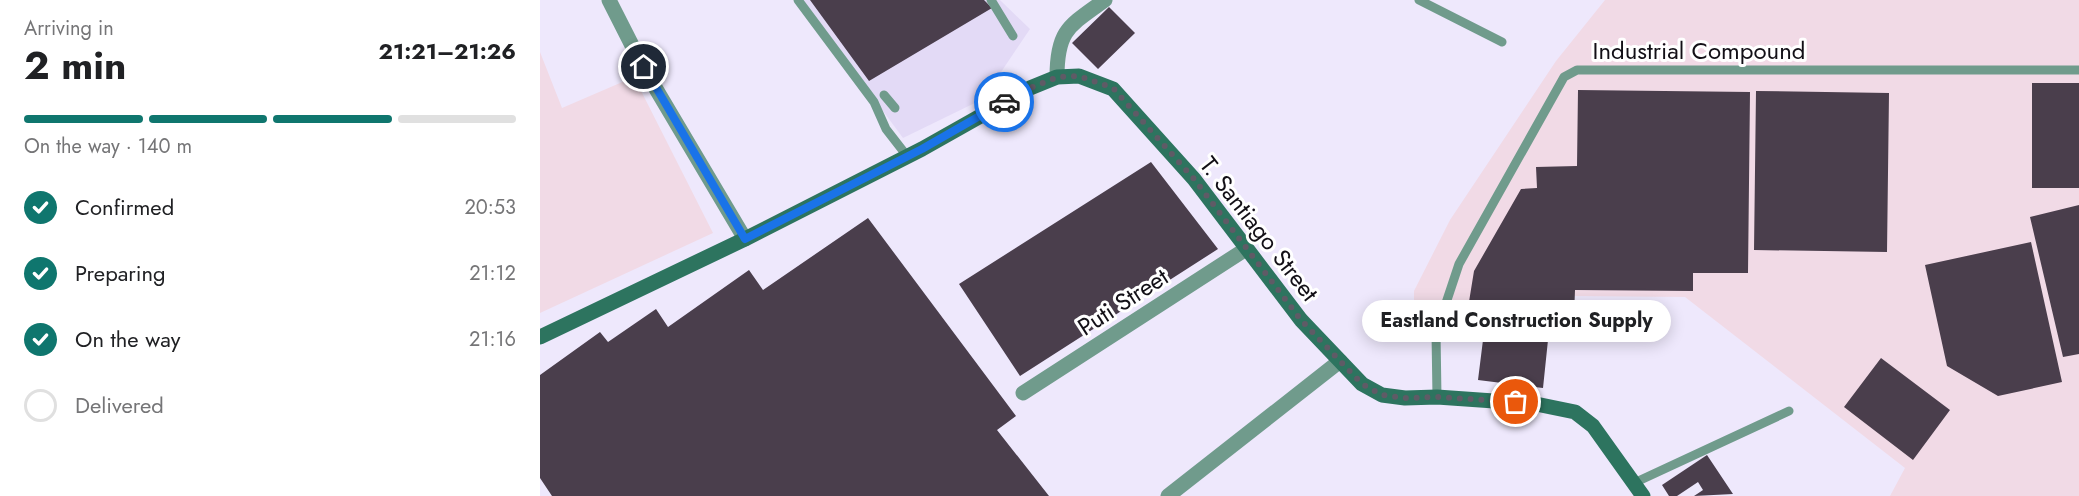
<!DOCTYPE html>
<meta charset="utf-8">
<style>
body{margin:0;font-family:Jost,sans-serif;background:#f6f6f6;color:#202124;height:100vh;display:flex;flex-direction:column;font-size:22px;white-space:nowrap}
*{box-sizing:border-box;margin:0}
p{font-size:20px;color:#757577}
.icon{flex:none;width:33px;height:33px;fill:none;stroke:currentColor;stroke-width:2;stroke-linecap:round;stroke-linejoin:round}
.map{position:relative;flex:1;overflow:hidden}
.drawer{display:flex;flex-direction:column;background:#fff;width:540px}
.drawer>*{flex:none}
.pin{position:absolute;display:grid;place-items:center;width:51px;height:51px;color:#fff;margin:-26px;border:3px solid #fff;border-radius:50%;box-shadow:0 2px 6px #0007}
.courier{position:absolute;display:grid;place-items:center;width:60px;height:60px;margin:-30px;border:4px solid #1a73e8;border-radius:50%;background:#fff;color:#222;box-shadow:0 2px 8px #0007}
.bubble{position:absolute;height:42px;border-radius:21px;background:#fff;box-shadow:0 3px 15px #0003;font-size:20px;font-weight:700;line-height:42px;text-align:center}
.summary em{font-style:normal;font-weight:700}
.summary div{display:flex;flex-direction:column-reverse}
.summary{display:flex;align-items:center;justify-content:space-between;height:102px;padding:0 24px}
h1{font-size:39px;font-weight:700;line-height:45px}
.bar{display:grid;grid-template-columns:repeat(4,1fr);gap:9px 6px;align-content:center;height:72px;padding:0 24px}
.bar i{height:8px;border-radius:4px;background:#e0e0e0}
.bar .active{background:#0f766e}
.bar p{grid-column:span 4}
ol{padding:0 24px;list-style:none}
li{display:flex;align-items:center;gap:18px;height:66px}
li p{margin-inline-start:auto}
li .icon{padding:6px;border-radius:50%;background:#0f766e;color:#fff;stroke-width:4}
li:last-child{color:#757577}
li i{width:33px;height:33px;border:3px solid #e0e0e0;border-radius:50%}
main{display:flex;flex:1;min-height:0}
.map>svg:first-child{display:block}
.built{fill:#e3daf6}
.industrial{fill:#f1dae6}
.building{fill:#4a3e4c}
.lines{fill:none;stroke-linecap:round;stroke-linejoin:round}
.service{stroke:#709b8c;stroke-width:9}
.minor{stroke:#709b8c;stroke-width:15}
.tertiary{stroke:#709b8c;stroke-width:15}
.secondary{stroke:#2d745f;stroke-width:15}
.done{stroke:#5f5b66;stroke-width:6;stroke-dasharray:0 10.8}
.route{stroke:#1a73e8;stroke-width:8}
.labels{text-anchor:middle;stroke-width:6;stroke-linejoin:round;paint-order:stroke}
.street-label{font-size:24px;fill:#120f16;stroke:#fff}
</style>
<main>
<section class="drawer">
<div class="summary"><div><h1>2 min</h1><p>Arriving in</p></div><em>21:21–21:26</em></div>
<div class="bar"><i class="active"></i><i class="active"></i><i class="active"></i><i></i><p>On the way · 140 m</p></div>
<ol>
<li><svg class="icon" aria-label="check" viewBox="0 0 24 24"><path d="M5 12l5 5 9-10"/></svg>Confirmed<p>20:53</p></li>
<li><svg class="icon" aria-label="check" viewBox="0 0 24 24"><path d="M5 12l5 5 9-10"/></svg>Preparing<p>21:12</p></li>
<li><svg class="icon" aria-label="check" viewBox="0 0 24 24"><path d="M5 12l5 5 9-10"/></svg>On the way<p>21:16</p></li>
<li><i></i>Delivered</li>
</ol>
</section>
<div class="map">
<svg width="1539" height="496" viewBox="0 0 1539 496">
<rect width="100%" height="100%" fill="#eee8fc"/>
<!-- built -->
<path class="built" d="M261,0H460L490,29L443,99L363,138Z"/>
<!-- industrial -->
<path class="industrial" d="M1065,0H1539V496H1350L1365,468L1145,297L1031,296L1030,326L874,323V291L910,220L1016,61Z
M0,52L22,108L94,77L173,233L0,313Z"/>
<!-- building -->
<path class="building" d="M270,0H444L452,8L329,81Z
M569,7L595,33L558,69L532,43Z
M1492,83H1539V188H1492Z
M1038,90L1210,92L1208,273H1153V291L1035,290L1034,316L927,314L934,271L981,189L997,188L996,167L1037,166Z
M1216,91L1349,93L1347,252L1214,250Z
M611,162L678,249L480,376L419,284Z
M1539,205V354L1523,357L1490,217Z
M328,218L476,416L457,430L509,496H12L0,478V375L60,332L68,342L116,309L128,327L209,270L223,290Z
M1491,242L1522,382L1458,396L1407,366L1385,265Z
M944,332L1008,340L1003,388L938,380Z
M1341,358L1410,410L1373,460L1304,407Z
M1167,455L1193,494L1154,496L1163,490L1158,482L1137,496H1129L1122,485Z"/>
<g class="lines">
<!-- service -->
<path class="service" d="M258,0L334,102L346,129L367,156
M451,0L473,36
M879,0L962,42
M344,95L355,108
M897,397L896,333L919,264L1024,77L1037,70H1539
M1094,483L1249,411"/>
<!-- minor -->
<path class="minor" d="M483,393L706,249
M628,496L800,361"/>
<!-- tertiary -->
<path class="tertiary" d="M69,0L103,67L205,239
M517,77C517,30 529,26 565,0"/>
<!-- secondary -->
<path class="secondary" d="M0,337L205,239L382,149L490,88L517,77L539,76L573,89L654,179L761,320L822,384L842,395L865,398L897,397L996,404L1035,412L1053,426L1103,496"/>
</g>
<g class="lines">
<!-- done -->
<path class="done" d="M464,102L490,88L518,77L539,76L573,88L654,179L761,320L822,384L842,395L865,398L897,397L976,402"/>
<!-- route -->
<path class="route" d="M104,67L205,239L382,149L464,102"/>
</g>
<g class="labels">
<!-- street labels -->
<g class="street-label">
<text x="1159" y="59">Industrial Compound</text>
<text transform="translate(719 229) rotate(52)" y="8">T. Santiago Street</text>
<text transform="translate(583 302) rotate(-33)" y="8">Puti Street</text>
</g>
</g>
</svg>
<div class="pin" style="left:976px;top:402px;background:#ea580c"><svg class="icon" aria-label="bag" viewBox="0 0 24 24"><path d="M5 8h14l-1 12H6zM9 8a3 3 0 0 1 6 0"/></svg></div>
<div class="pin" style="left:104px;top:67px;background:#1f2937"><svg class="icon" aria-label="home" viewBox="0 0 24 24"><path d="M3 11l9-7 9 7M6 9v11h12V9"/></svg></div>
<div class="courier" style="left:464px;top:102px"><svg class="icon" aria-label="car" viewBox="0 0 24 24"><path d="M5 17H2v-5l4-1 3-4h7l3 4 3 1v5h-3M9 17h6M6 11h13"/><circle cx="7" cy="17" r="2"/><circle cx="17" cy="17" r="2"/></svg></div>
<div class="bubble" style="left:822px;top:300px;width:309px">Eastland Construction Supply</div>
</div>
</main>
